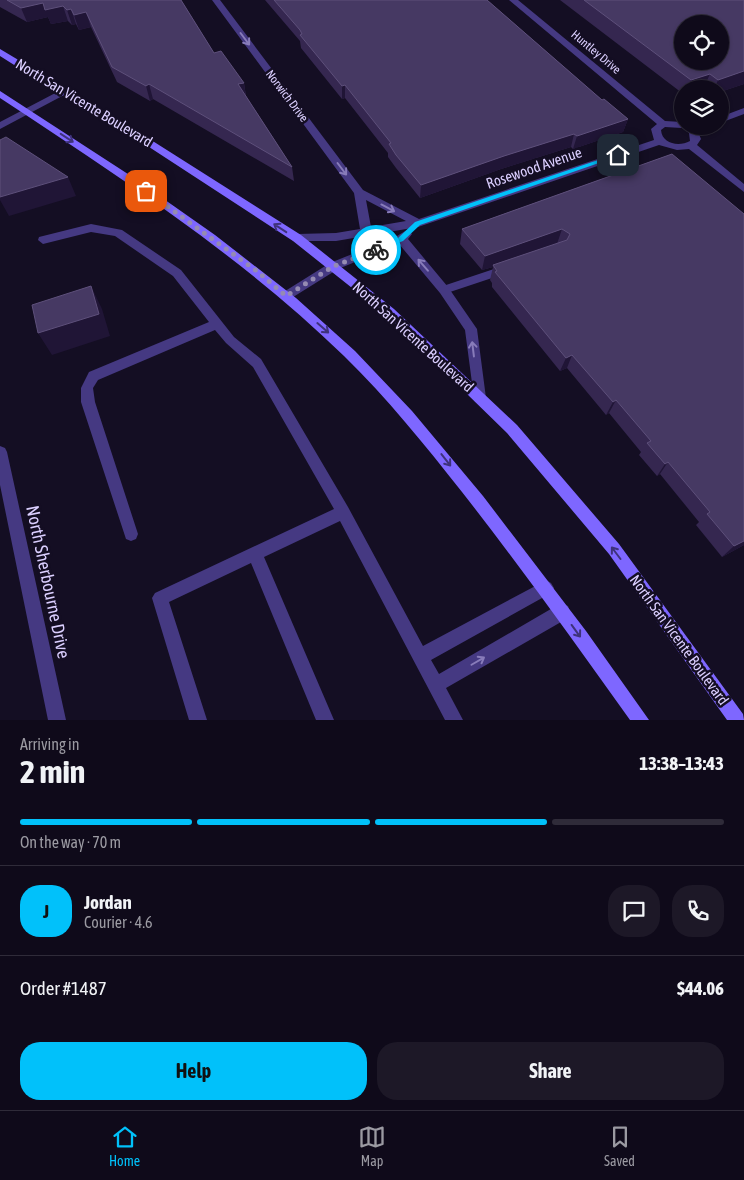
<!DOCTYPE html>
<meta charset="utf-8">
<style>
body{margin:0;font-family:"Asap Condensed",sans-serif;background:#1d1827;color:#f1f3f6;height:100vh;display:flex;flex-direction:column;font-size:19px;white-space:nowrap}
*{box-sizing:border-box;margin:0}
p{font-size:16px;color:#9b9aa2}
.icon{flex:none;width:28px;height:28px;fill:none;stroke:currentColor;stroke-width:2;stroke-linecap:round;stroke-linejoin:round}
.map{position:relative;height:720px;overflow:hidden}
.sheet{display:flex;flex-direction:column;background:#0f0a1a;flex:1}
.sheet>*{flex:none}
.buttons{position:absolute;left:674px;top:15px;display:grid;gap:10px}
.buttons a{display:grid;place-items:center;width:55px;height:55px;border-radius:50%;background:#0f0a1a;box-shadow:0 1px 4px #0004,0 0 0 1px #2f2b39;font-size:25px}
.pin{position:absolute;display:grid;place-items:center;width:42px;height:42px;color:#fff;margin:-21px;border-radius:10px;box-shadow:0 2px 8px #0006}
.courier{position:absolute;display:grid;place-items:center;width:50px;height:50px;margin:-25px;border:4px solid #01c1fa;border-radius:50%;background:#fff;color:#222;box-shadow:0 1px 6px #0007}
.summary em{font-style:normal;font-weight:700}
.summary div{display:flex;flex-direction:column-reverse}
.summary{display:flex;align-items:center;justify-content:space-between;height:85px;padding:0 20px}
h1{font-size:32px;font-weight:700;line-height:38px}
.bar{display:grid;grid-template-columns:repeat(4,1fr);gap:8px 5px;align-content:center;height:60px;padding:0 20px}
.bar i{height:6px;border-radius:4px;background:#2f2b39}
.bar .current{background:#01c1fa}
.bar p{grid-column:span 4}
.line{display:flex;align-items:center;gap:12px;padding:0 20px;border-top:1px solid #2f2b39}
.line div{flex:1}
.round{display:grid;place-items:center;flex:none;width:52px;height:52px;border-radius:20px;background:#1d1827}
.primary-button{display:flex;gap:10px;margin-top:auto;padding:10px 20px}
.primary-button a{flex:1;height:58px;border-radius:20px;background:#01c1fa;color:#111;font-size:20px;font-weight:700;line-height:58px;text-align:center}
.primary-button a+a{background:#1d1827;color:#f1f3f6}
.tabs{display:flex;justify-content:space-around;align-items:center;height:70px;border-top:1px solid #2f2b39;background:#0f0a1a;font-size:14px;color:#9b9aa2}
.tabs a{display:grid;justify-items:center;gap:2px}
.tabs .current{color:#01c1fa}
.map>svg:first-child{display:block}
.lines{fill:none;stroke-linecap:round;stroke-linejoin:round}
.lane{fill:#453982;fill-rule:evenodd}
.street{fill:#453982;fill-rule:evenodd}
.secondary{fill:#7e67ff;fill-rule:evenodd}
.wall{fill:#352750}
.shaded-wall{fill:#201536}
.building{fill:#463963;stroke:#5e507b;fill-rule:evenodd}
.oneway{stroke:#887cba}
.oneway2{stroke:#3e327b}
.route{fill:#01c1fa}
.done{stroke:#958bb2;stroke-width:5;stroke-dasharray:0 9}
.labels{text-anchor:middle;stroke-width:5;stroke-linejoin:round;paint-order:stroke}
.far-street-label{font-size:12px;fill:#dbcfff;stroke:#140e23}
.street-label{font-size:15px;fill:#dbcfff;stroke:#140e23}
.near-street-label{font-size:18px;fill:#dbcfff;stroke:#140e23}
</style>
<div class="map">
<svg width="744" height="720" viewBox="0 0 744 720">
<rect width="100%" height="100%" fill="#140e23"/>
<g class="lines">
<!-- lane -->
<path class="lane" d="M91,224L122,230L181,270L234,337L261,359L348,507L423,646L541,583L546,580L551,583L554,588L551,593L431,660L439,674L556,606L562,604L568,606L570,612L568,618L446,688L463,720H445L340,521L264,557L334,720H316L251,563L169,602L207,720H189L152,598L155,593L334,509L253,367L226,343L215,330L98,380L93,388L95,402L138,534L136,539L131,541L126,539L81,402V388L89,372L209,322L173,276L115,236L91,232L43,244L38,240L39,237Z
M506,265L512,269L510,272L444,294L438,290L440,287Z"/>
<!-- street -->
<path class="street" d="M212,0H220L363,190L419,219L654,140L651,129L657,124L509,0H518L665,121L682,122V126C694,126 697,128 701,139L697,145L744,184V192L689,149L677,150L659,145L418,227L336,241H293L292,238L293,235L297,234L336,233L360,229L354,193ZM665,127L682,128L689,133L690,141C679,147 662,144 661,130ZM366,200L406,221L371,227Z
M63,89L66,90V94L0,129V122Z
M744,108V114L720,123V117Z
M407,230L412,234L408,239L448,287L477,329L486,398L485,402L480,403L475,402L474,398L465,330L440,293L399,244L338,269L290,299H282L280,296L282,293L330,263L397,236Z
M0,446L5,448L7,452L66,720H48L0,485Z"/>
<!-- secondary -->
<path class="secondary" d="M0,49L129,126L301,235L394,309L517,425L619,544L743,714L744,720H727L609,554L507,433L386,315L293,241L123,130L60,94L0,56Z
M0,91L131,176L215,235L296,298L355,351L412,411L483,496L586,631L649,720H630C575,643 520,566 462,492C425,445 387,398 344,356C241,256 120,177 0,98Z"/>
</g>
<!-- wall -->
<path class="wall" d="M0,0H181L214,53L244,83L246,96L292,167L294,181L153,99L150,101L117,82L91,27L79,30L76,24L72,25L68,21L51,24L48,17L27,22L0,7Z
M265,0H487L602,100L628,119L623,132L573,149L571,147L501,169L420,198L396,168L388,157V153L345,98L342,99L301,48L300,41Z
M560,0H744V84L720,92V89H682V93Z
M672,154L744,545L722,557L696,525L699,522L660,474L657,476L639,455L641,452L609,413L606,415L567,368L560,371L492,287V283L490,280L493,267L482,270L460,244L462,229Z"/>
<!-- shaded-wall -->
<path class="shaded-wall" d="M43,3L63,6L68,21L51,24L48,17L27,22L21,8Z
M71,9L76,24L72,25L67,10Z
M86,12L91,27L79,30L74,15Z
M744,71V84L720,92V89H714L718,80Z
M710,74L703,89H688L691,80Z
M244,83L246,98L238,84Z
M149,84L153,99L150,101L146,86Z
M345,85V98L342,99V86Z
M628,119L623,132L573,149L577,136Z
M574,134L571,147L501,169L420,198L421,185L504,156Z
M68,177L76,196L9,216L0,200V197Z
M562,229L557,244L493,265V267L482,270L485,256Z
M91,286L102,309L110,336L52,355L38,333Z
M572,355L567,368L560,371L566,358Z
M616,400L609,413L606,415L613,402Z
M668,462L660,474L657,476L665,464Z
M744,541V545L722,557L734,546Z"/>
<!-- building -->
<path class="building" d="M7,0H181L214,53L221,51L244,83L238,84L292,167L149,84L146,86L112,67L86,12L74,15L71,9L67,10L63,6L45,10L43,3L21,8Z
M274,0H487L602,100L604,99L628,119L577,136L574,134L504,156L421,185L396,155L389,144L391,143L345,85L342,86L300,35L302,34L300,30Z
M584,0H744V71L718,80L710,74L691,80ZM682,24H720V61H682Z
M6,137L68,177L0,197V140Z
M672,154L744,214V541L734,546L707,514L710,512L668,462L665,464L647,443L651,441L616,400L613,402L572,355L566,358L495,272L497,271L493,265L567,240L570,234L562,229L485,256L462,229Z
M91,286L99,314L38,333L32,305Z"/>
<!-- one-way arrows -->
<defs><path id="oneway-shaft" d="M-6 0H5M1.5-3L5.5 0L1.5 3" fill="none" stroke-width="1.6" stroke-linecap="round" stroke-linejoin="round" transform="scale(1.25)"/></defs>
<g class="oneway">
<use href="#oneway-shaft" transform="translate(245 39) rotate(53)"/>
<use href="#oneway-shaft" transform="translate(342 169) rotate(53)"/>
<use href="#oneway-shaft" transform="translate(388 208) rotate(28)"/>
<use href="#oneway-shaft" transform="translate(423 265) rotate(-131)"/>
<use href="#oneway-shaft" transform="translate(473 349) rotate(-97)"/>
<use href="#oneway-shaft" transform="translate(478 661) rotate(-30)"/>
</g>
<g class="oneway2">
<use href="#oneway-shaft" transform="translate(67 138) rotate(33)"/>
<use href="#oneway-shaft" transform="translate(280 228) rotate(-147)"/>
<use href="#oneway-shaft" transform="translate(323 328) rotate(41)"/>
<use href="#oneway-shaft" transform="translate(446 460) rotate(52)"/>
<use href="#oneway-shaft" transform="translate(616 553) rotate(-127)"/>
<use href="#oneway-shaft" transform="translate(576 631) rotate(54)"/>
</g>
<!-- route -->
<path class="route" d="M616,154L622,155L420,225L403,241L376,252L373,250L398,238L415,222Z"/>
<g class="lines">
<!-- done -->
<path class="done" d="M146,191L258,272L286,296L334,266L376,250"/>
</g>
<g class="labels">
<!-- far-street labels -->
<g class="far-street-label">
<text transform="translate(596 52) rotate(40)" y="4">Huntley Drive</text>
<text transform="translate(287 96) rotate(53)" y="4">Norwich Drive</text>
</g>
<!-- street labels -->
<g class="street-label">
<text transform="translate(84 103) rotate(31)" y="5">North San Vicente Boulevard</text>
<text transform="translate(534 168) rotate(-19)" y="5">Rosewood Avenue</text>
<text transform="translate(413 337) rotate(42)" y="5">North San Vicente Boulevard</text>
<text transform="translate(679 640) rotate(54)" y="5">North San Vicente Boulevard</text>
</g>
<!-- near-street labels -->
<g class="near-street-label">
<text transform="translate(48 582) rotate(78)" y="6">North Sherbourne Drive</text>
</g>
</g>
</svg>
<div class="buttons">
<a><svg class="icon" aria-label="locate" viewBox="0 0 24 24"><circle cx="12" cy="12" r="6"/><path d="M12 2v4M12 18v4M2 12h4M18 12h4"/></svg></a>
<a><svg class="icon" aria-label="layers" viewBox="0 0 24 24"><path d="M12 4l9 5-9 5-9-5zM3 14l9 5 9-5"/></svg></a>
</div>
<div class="pin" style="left:146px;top:191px;background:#ea580c"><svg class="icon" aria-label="bag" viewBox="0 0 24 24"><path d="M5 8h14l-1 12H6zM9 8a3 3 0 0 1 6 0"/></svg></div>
<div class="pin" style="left:618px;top:155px;background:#1f2937"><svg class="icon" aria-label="home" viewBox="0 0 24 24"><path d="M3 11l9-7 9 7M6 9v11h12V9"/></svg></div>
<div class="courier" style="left:376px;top:250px"><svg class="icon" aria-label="bike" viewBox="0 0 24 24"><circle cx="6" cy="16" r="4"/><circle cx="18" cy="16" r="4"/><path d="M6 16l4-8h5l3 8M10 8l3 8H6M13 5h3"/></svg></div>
</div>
<section class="sheet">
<div class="summary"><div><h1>2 min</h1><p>Arriving in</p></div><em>13:38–13:43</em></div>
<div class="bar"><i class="current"></i><i class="current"></i><i class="current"></i><i></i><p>On the way · 70 m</p></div>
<div class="line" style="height:90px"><b class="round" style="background:#01c1fa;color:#111">J</b><div><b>Jordan</b><p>Courier · 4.6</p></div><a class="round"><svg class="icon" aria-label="chat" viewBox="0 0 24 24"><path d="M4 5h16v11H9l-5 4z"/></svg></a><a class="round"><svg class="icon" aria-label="phone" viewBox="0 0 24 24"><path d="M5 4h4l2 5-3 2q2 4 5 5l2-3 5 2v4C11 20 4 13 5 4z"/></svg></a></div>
<div class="line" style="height:65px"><div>Order #1487</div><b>$44.06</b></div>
<div class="primary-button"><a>Help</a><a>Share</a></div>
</section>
<nav class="tabs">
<a class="current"><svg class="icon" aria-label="home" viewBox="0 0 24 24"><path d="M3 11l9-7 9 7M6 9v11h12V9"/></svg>Home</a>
<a><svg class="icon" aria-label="map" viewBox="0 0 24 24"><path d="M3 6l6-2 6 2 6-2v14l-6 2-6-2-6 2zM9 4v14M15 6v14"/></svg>Map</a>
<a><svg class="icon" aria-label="saved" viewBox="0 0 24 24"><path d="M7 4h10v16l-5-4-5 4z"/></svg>Saved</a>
</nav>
